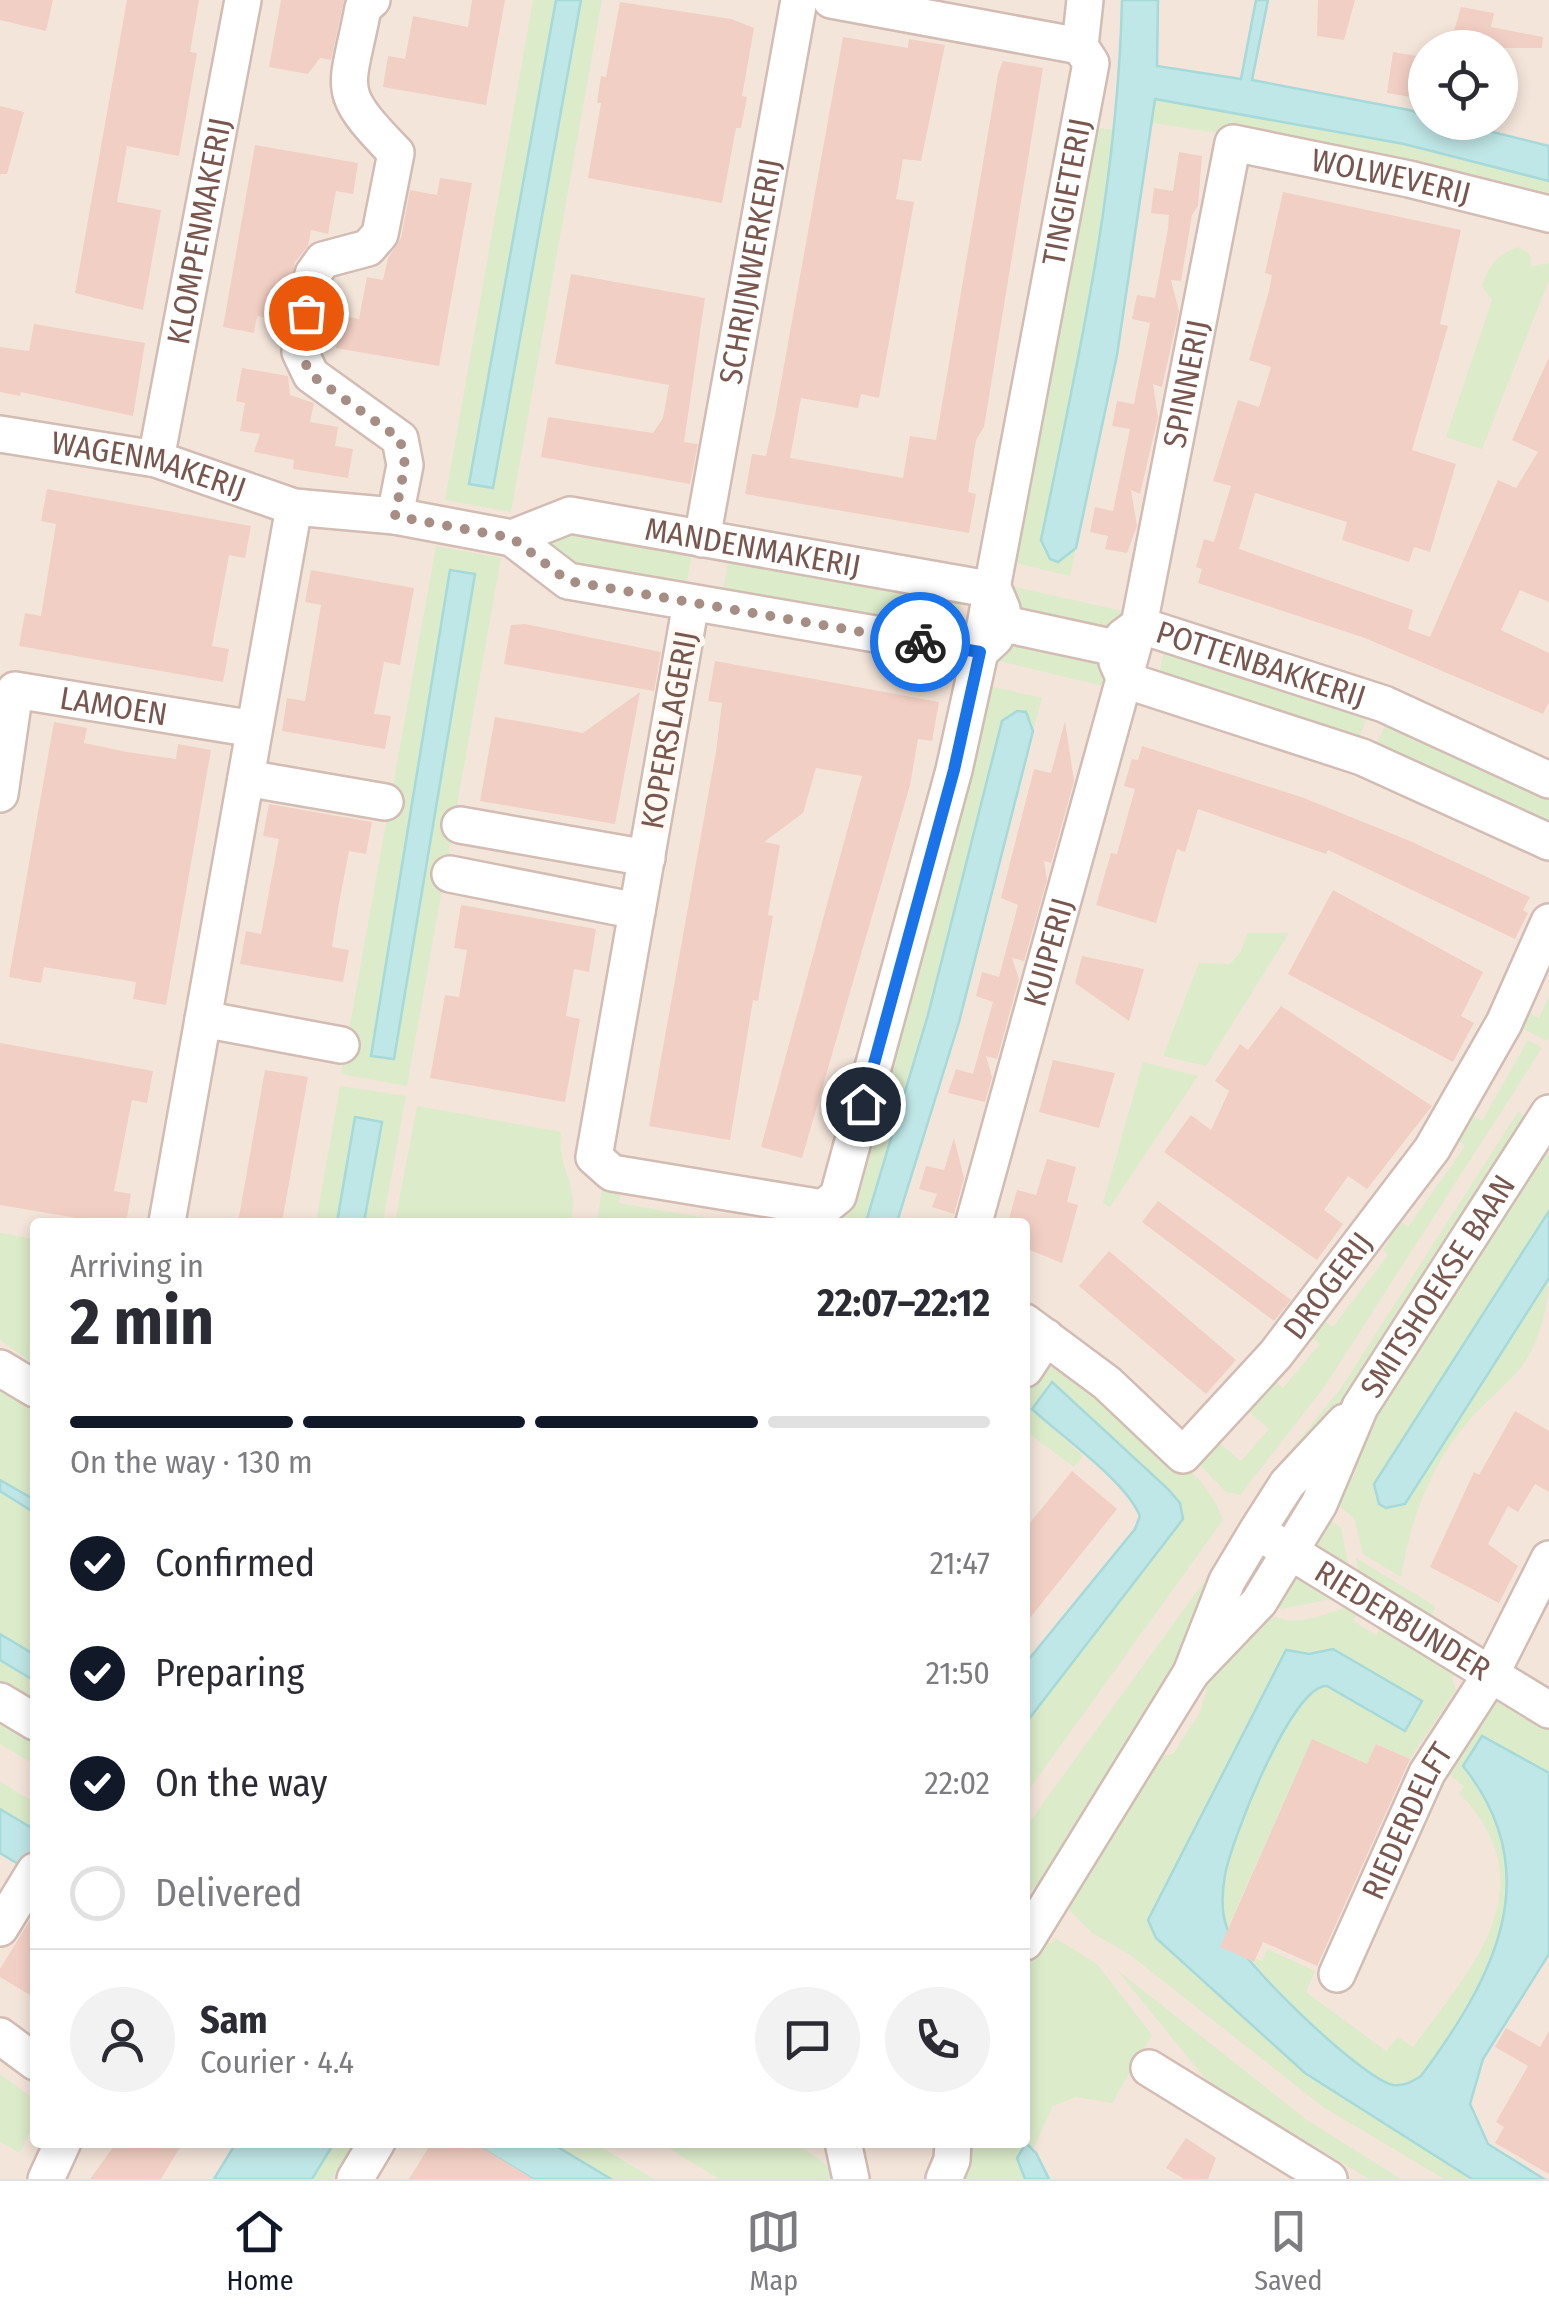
<!DOCTYPE html>
<meta charset="utf-8">
<style>
body{margin:0;font-family:"Fira Sans Condensed",sans-serif;background:#f2f2f3;color:#2b2b33;height:100vh;display:flex;flex-direction:column;font-size:38px;white-space:nowrap}
*{box-sizing:border-box;margin:0}
p{font-size:32px;color:#7c7c81}
.icon{flex:none;width:55px;height:55px;fill:none;stroke:currentColor;stroke-width:2;stroke-linecap:round;stroke-linejoin:round}
.map{position:relative;flex:1;overflow:hidden}
.side{position:absolute;left:30px;top:1218px;width:1000px;height:930px;display:flex;flex-direction:column;background:#fff;border-radius:10px;box-shadow:0 5px 15px #0003}
.side>*{flex:none}
.buttons{position:absolute;left:1408px;top:30px;display:grid;gap:20px}
.buttons a{display:grid;place-items:center;width:110px;height:110px;border-radius:50%;background:#fff;box-shadow:0 5px 15px #0003;font-size:50px}
.pin{position:absolute;display:grid;place-items:center;width:85px;height:85px;color:#fff;margin:-42px;border:5px solid #fff;border-radius:50%;box-shadow:0 2px 10px #0007}
.courier{position:absolute;display:grid;place-items:center;width:100px;height:100px;margin:-50px;border:8px solid #1a73e8;border-radius:50%;background:#fff;color:#222;box-shadow:0 2px 12px #0007}
.summary em{font-style:normal;font-weight:700}
.summary div{display:flex;flex-direction:column-reverse}
.summary{display:flex;align-items:center;justify-content:space-between;height:170px;padding:0 40px}
h1{font-size:65px;font-weight:700;line-height:75px}
.bar{display:grid;grid-template-columns:repeat(4,1fr);gap:15px 10px;align-content:center;height:120px;padding:0 40px}
.bar i{height:12px;border-radius:8px;background:#e1e1e2}
.bar .selected{background:#111827}
.bar p{grid-column:span 4}
.line{display:flex;align-items:center;gap:25px;padding:0 40px;border-top:2px solid #e1e1e2}
.line div{flex:1}
.round{display:grid;place-items:center;flex:none;width:105px;height:105px;border-radius:52px;background:#f2f2f3}
ol{padding:0 40px;list-style:none}
li{display:flex;align-items:center;gap:30px;height:110px}
li p{margin-inline-start:auto}
li .icon{padding:10px;border-radius:50%;background:#111827;color:#fff;stroke-width:4}
li:last-child{color:#7c7c81}
li i{width:55px;height:55px;border:5px solid #e1e1e2;border-radius:50%}
.tab-bar{display:flex;justify-content:space-around;align-items:center;height:140px;border-top:2px solid #e1e1e2;background:#fff;font-size:28px;color:#7c7c81}
.tab-bar a{display:grid;justify-items:center;gap:5px}
.tab-bar .selected{color:#111827}
.map>svg:first-child{display:block}
.residential{fill:#f4e5da;fill-rule:evenodd}
.green{fill:#dcebca;fill-rule:evenodd}
.water{fill:#c0e7e7;stroke:#a6d9d9;stroke-width:2.5}
.building{fill:#f2cfc4}
.lines{fill:none;stroke-linecap:round;stroke-linejoin:round}
.minor-casing{stroke:#d2bcb3;stroke-width:40}
.minor{stroke:#fff;stroke-width:35}
.done{stroke:#a78e85;stroke-width:10;stroke-dasharray:0 18}
.route{stroke:#1a73e8;stroke-width:12}
.labels{text-anchor:middle;stroke-width:10;stroke-linejoin:round;paint-order:stroke}
.street-label{font-size:32px;fill:#79574e;stroke:#fff8f3}
</style>
<div class="map">
<svg width="1549" height="2179" viewBox="0 0 1549 2179">
<rect width="100%" height="100%" fill="#fdf4ec"/>
<!-- residential -->
<path class="residential" d="M0,0H1549V2179H0ZM1425,48H1500V122H1425ZM35,1222H1025V2142H35Z"/>
<!-- green -->
<path class="green" d="M533,0H556L469,484L493,487L581,0H602L511,512L445,500Z
M1155,98C1287,122 1420,144 1549,181V206L1239,136L1152,123Z
M1091,127L1115,130L1065,558L1076,548L1070,576L1012,562Z
M1518,247L1530,254L1531,267L1549,263V280L1482,449L1446,437L1492,300L1482,286C1488,266 1498,254 1518,247Z
M573,523L693,546L685,595L568,569L544,547L545,534Z
M436,546L501,558L407,1086L341,1074ZM450,571L474,574L394,1059L371,1057Z
M730,553L963,592L954,641L721,601Z
M1006,585L1131,613L1117,633L1016,614Z
M1014,640L1107,664V687L987,658Z
M1167,640L1371,707L1356,746L1157,682Z
M984,685L1042,698L1033,731L1032,722L1002,721L928,1015L866,1222H830Z
M1389,715L1549,788V832L1373,753Z
M1247,933H1289L1206,1066L1163,1056L1199,963L1230,964L1241,951Z
M1549,996V1037L1547,1041L1514,1024L1523,1010L1539,1018Z
M1528,1040L1542,1048L1325,1386L1240,1495L1226,1492L1196,1461L1216,1440L1241,1461L1269,1429L1243,1406L1269,1377L1283,1388L1320,1344L1305,1332L1318,1316L1333,1327L1388,1255L1383,1250L1390,1240L1381,1233L1393,1217L1408,1227L1465,1146L1450,1135L1465,1112L1482,1121Z
M1143,1062L1198,1076L1110,1207L1103,1203Z
M340,1086L406,1096L383,1222H364L382,1122L355,1118L337,1222H316Z
M417,1106L561,1132C557,1171 579,1179 571,1222H395Z
M1518,1112L1529,1119L1339,1416L1286,1472L1277,1467L1341,1388Z
M1549,1143V1211L1374,1484L1405,1504L1549,1278C1549,1306 1537,1351 1517,1372C1498,1393 1475,1410 1458,1434C1426,1477 1410,1524 1401,1577L1363,1554L1354,1518L1339,1506L1356,1470L1362,1437Z
M608,1185H621L619,1203L729,1222H597L602,1189Z
M0,1233L35,1239V1365L0,1340Z
M1057,1365C1106,1403 1204,1461 1223,1520L1025,1795V1724L1183,1519L1180,1503L1168,1489L1053,1383L1032,1410L1083,1456L1074,1467L1025,1431C1025,1404 1027,1375 1057,1365Z
M0,1385L35,1407V1500L0,1480Z
M0,1491L35,1513V1655L0,1634Z
M1323,1514L1341,1528L1350,1573L1325,1563L1308,1538Z
M1356,1558L1435,1606L1429,1626L1360,1583Z
M1284,1578L1314,1581L1335,1598L1282,1609L1269,1601Z
M1203,1583L1209,1589L1199,1630L1042,1891L1034,1886L1030,1892L1025,1889V1828Z
M1353,1605L1360,1609L1353,1621L1376,1635L1383,1624L1457,1670L1452,1678L1456,1690L1410,1759L1377,1744L1367,1764L1312,1740L1227,1929C1224,1910 1222,1893 1225,1874C1232,1840 1292,1684 1327,1686L1404,1731L1422,1701L1333,1649L1148,1921L1157,1938L1305,2073L1472,2179H1444L1323,2107L1129,1954L1092,1933L1064,1904L1154,1758L1173,1754L1199,1714L1207,1690L1199,1685L1263,1611C1293,1631 1321,1615 1353,1605Z
M0,1660L35,1681V1705L0,1685Z
M1503,1699L1549,1724V1773L1482,1736L1463,1766C1549,1859 1522,1941 1453,2034C1436,2056 1423,2086 1392,2084C1342,2067 1289,2002 1254,1963L1256,1958L1262,1961L1267,1949L1315,1971L1306,1992L1386,2051L1398,2037L1413,2047C1473,1966 1549,1886 1459,1793L1464,1787L1442,1768L1490,1701Z
M0,1715L35,1736V1765L0,1744Z
M0,1781L35,1803V1830L0,1809Z
M1055,1938L1097,1964L1152,2035L1112,2103L1076,2097L1053,2106L1033,2149L1026,2144L1017,2157L1025,2179H965L961,2143L1025,2142V1973L1043,1939L1051,1944Z
M1116,1969L1307,2120L1401,2179H1369L1208,2082Z
M0,2074L35,2100V2120L20,2153L0,2142Z
M334,2143H354L332,2179H312Z
M551,2143H594L654,2179H611Z
M660,2143C716,2143 805,2123 836,2179H719Z"/>
<!-- water -->
<path class="water" d="M556,0H581L493,488L469,484Z
M1122,0H1158L1157,66L1241,79L1256,0H1268L1252,80L1409,110L1425,115V122L1456,123L1549,146V181L1404,144L1155,99L1117,355L1076,548L1058,562L1050,559L1041,540C1078,361 1118,184 1122,0Z
M450,570L475,574L394,1059L371,1056Z
M1017,711L1026,712L1033,731L959,1022L897,1222H866L928,1015L1002,721Z
M355,1117L382,1122L364,1222H337Z
M1549,1211V1278L1405,1504L1386,1508L1379,1504L1374,1484Z
M1052,1382L1168,1489L1180,1503L1183,1519L1025,1724V1664L1135,1529L1140,1516C1125,1480 1062,1437 1032,1409Z
M0,1480L35,1500V1513L0,1491Z
M0,1634L35,1655V1681L0,1660Z
M1333,1649L1422,1701L1405,1731L1327,1686C1292,1684 1231,1841 1225,1875C1222,1892 1221,1912 1227,1928C1238,1959 1362,2079 1393,2085C1404,2086 1412,2082 1421,2076C1494,1978 1549,1873 1463,1766L1482,1736L1549,1773V1954L1483,2059L1470,2104L1488,2144L1544,2179H1472L1305,2073L1156,1938L1148,1920L1286,1650L1309,1654Z
M0,1809L35,1830V1874L0,1853Z
M236,2143V2142L334,2143L312,2179H214Z
M473,2143H551L611,2179H533Z
M1026,2143L1036,2153L1049,2179H1025L1017,2158Z"/>
<!-- building -->
<path class="building" d="M0,0H53L46,31L0,20Z
M127,0H199L190,52L197,53L179,156L127,146L117,202L161,210L143,310L75,293Z
M281,0H344L331,60L320,58L308,74L269,67Z
M472,0H505L486,105L383,87L388,56L405,59L413,16L468,27Z
M1318,0H1355L1344,40L1317,36Z
M620,2L731,19L754,28L742,96L747,97L741,128H736L722,203L588,178L601,103H597L601,76L606,77Z
M1461,7L1494,13L1491,27L1543,37L1542,48H1449Z
M843,37L908,48L909,39L945,45L921,161L903,159L896,199L914,202L879,398L861,394L858,408L801,398L790,458L903,478L910,436L936,440L998,74L1003,61L1043,68L984,427L976,440L968,492L976,494L969,533L745,494L752,454L766,456L776,410Z
M1393,52L1418,56L1411,97L1387,93Z
M0,106L24,112L7,174H0Z
M255,145L358,163L353,194L336,191L328,234L311,230L308,246L295,262L284,320L257,316L254,333L223,327Z
M1179,152L1202,156L1198,206L1192,215L1181,281L1171,280L1179,311L1162,387L1153,384L1158,417L1140,494L1131,490L1137,526L1127,553L1105,549L1108,536L1090,532L1095,507L1113,511L1130,429L1112,426L1117,401L1134,404L1150,323L1132,319L1137,295L1155,298L1168,229L1169,215L1151,213L1154,188L1173,191Z
M440,178L472,183L439,366L336,348L342,316L359,319L367,277L383,280L388,258L401,238L410,190L437,195Z
M1283,192L1461,230L1440,324L1448,326L1412,450L1456,464L1430,552L1414,547L1409,562L1342,540L1347,522L1255,493L1239,549L1413,610L1408,629L1430,637L1498,480L1516,488L1538,452L1512,440L1549,357V602L1520,590L1501,630L1549,653V702L1543,714L1365,638L1198,583L1202,569L1196,567L1204,539L1214,542L1231,486L1213,481L1238,400L1259,407L1271,367L1249,360L1269,291L1272,275L1265,273Z
M571,274L705,298L684,442L698,444L690,484L541,457L548,417L653,433L663,418L669,385L555,364Z
M34,324L145,343L133,416L21,392L20,396L0,392V347L29,351Z
M242,368L288,376L290,395L314,403L310,422L338,427L335,446L353,449L348,478L293,469L294,460L254,452L260,434L240,431L245,403L236,401Z
M47,489L251,526L245,558L229,555L212,646L229,649L223,682L19,646L25,613L41,616L56,524L41,521Z
M311,570L414,588L400,665L384,662L374,714L391,716L385,749L282,731L287,698L305,701L321,605L305,602Z
M525,624L661,652L654,691L504,664L511,625Z
M715,661L939,702L932,741L918,739L910,785L802,1158L761,1147L862,776L816,768L803,813L764,842L780,845L768,915L773,916L758,1001L753,1000L730,1140L649,1126L716,751L722,703L708,701Z
M640,692L615,824L480,801L495,717L583,733Z
M1065,721L1074,781L1051,863L1044,861L1047,880L1024,961L1012,958L1019,979L997,1059L986,1056L992,1077L985,1102L948,1093L956,1069L973,1074L993,1002L976,996L982,972L999,977L1018,905L1001,898L1034,769L1051,773Z
M54,722L87,728L84,743L127,752L176,759L178,744L211,750L166,1005L133,999L136,982L44,967L41,983L9,977Z
M1142,746L1304,798L1410,841L1530,897L1523,910L1528,913L1515,939L1328,850L1326,854L1198,809L1185,852L1177,849L1156,923L1096,905L1111,853L1117,854L1135,789L1124,786L1132,759L1138,760Z
M269,804L372,822L366,854L349,851L339,903L332,947L349,950L343,982L240,964L246,931L261,934L279,839L263,836Z
M1333,890L1483,972L1461,1016L1474,1023L1453,1062L1288,974Z
M461,905L596,929L589,972L574,969L566,1016L580,1019L565,1102L430,1078L445,995L459,997L467,950L454,948Z
M1082,956L1144,969L1129,1021L1075,983Z
M1281,1006L1432,1106L1367,1189L1348,1176L1324,1210L1343,1224L1317,1260L1164,1152L1191,1115L1211,1130L1229,1091L1215,1081L1240,1044L1248,1050Z
M0,1043L153,1071L147,1103L132,1100L114,1191L131,1194L126,1222H101L0,1205Z
M1053,1060L1115,1073L1099,1128L1039,1112Z
M265,1070L308,1077L282,1222H238Z
M954,1138L964,1178L954,1214L932,1207L937,1194L919,1189L926,1166L944,1170Z
M1047,1159L1076,1167L1067,1202L1078,1205L1062,1263L1025,1248V1222H1008L1017,1190L1036,1195Z
M1158,1201L1291,1300L1274,1321L1142,1222Z
M1109,1251L1236,1360L1206,1394L1079,1286Z
M1515,1411L1549,1431V1492L1535,1484L1518,1512L1508,1506L1488,1544L1518,1566L1499,1603L1430,1567L1474,1472L1479,1475Z
M1072,1471L1117,1509L1025,1624V1529Z
M1312,1739L1367,1764L1376,1744L1410,1759L1317,1966L1263,1942L1254,1962L1220,1947Z
M35,1912V1998L0,1977V1969Z
M1506,2028L1540,2047L1549,2031V2174L1495,2143L1504,2127L1496,2122L1528,2066L1495,2047Z
M1186,2138L1216,2158L1208,2179H1184L1166,2168Z
M117,2142H183L161,2179H90Z
M432,2142H473L533,2179H409Z"/>
<g class="lines">
<defs>
<g id="minor">
<path d="M372,0L363,8C347,93 333,88 396,153L380,234L368,248L323,260L313,274L300,352L311,375L400,439L405,465L395,516"/>
<path d="M1080,46L1085,0"/>
<path id="s1" d="M0,434L156,459L294,507L395,516L512,538L568,581L980,652L995,638"/>
<path id="s2" d="M156,459L243,0"/>
<path id="s3" d="M512,538L570,515L994,590L1002,609"/>
<path id="s4" d="M702,539L799,0"/>
<path id="s5" d="M691,603L594,1157L612,1173L823,1208L838,1196L954,770L980,652L1091,63L1080,46L831,0"/>
<path d="M1009,625L1111,647"/>
<path id="s6" d="M1123,637L1139,625L1384,704L1549,780"/>
<path d="M1117,662L1125,680L1362,757L1549,842"/>
<path d="M246,778L385,802"/>
<path id="s7" d="M0,794L15,690L254,729"/>
<path d="M460,825L647,858"/>
<path d="M450,874L637,911"/>
<path d="M203,1019L341,1045"/>
<path d="M167,1222L294,507"/>
<path id="s8" d="M974,1222L1139,625L1233,143L1409,179L1549,214"/>
<path id="s9" d="M1025,1322L1107,1383L1183,1455L1276,1354L1432,1149L1504,1023L1549,922"/>
<path d="M0,1368L35,1389"/>
<path d="M1025,1369L1046,1337"/>
<path id="s10" d="M1273,1541L1549,1710"/>
<path id="s11" d="M1191,1673L1259,1602L1319,1504L1360,1407L1549,1113"/>
<path d="M0,1701L35,1722"/>
<path d="M0,1928L35,1871"/>
<path d="M1025,1942L1191,1673L1227,1581L1257,1531L1287,1484L1345,1422"/>
<path id="s12" d="M1337,1974L1427,1773L1490,1676L1549,1559"/>
<path d="M0,2036L35,2062"/>
<path d="M1149,2068L1329,2179"/>
<path d="M843,2142L851,2179"/>
<path d="M46,2179L63,2142"/>
<path d="M355,2179L377,2142"/>
<path d="M944,2179L952,2160L953,2142"/>
</g>
</defs>
<!-- minor casing -->
<use href="#minor" class="minor-casing"/>
<!-- minor -->
<use href="#minor" class="minor"/>
</g>
<g class="lines">
<!-- done -->
<path class="done" d="M306,313L300,352L311,375L400,439L405,465L395,516L512,538L568,581L920,642"/>
<!-- route -->
<path class="route" d="M863,1104L954,770L980,652L920,642"/>
</g>
<g class="labels">
<!-- street labels -->
<g class="street-label">
<text dy="11" stroke="none"><textPath href="#s8" startOffset="1272">WOLWEVERIJ</textPath></text>
<text dy="11" stroke="none"><textPath href="#s5" startOffset="1850">TINGIETERIJ</textPath></text>
<text dy="11" stroke="none"><textPath href="#s2" startOffset="232">KLOMPENMAKERIJ</textPath></text>
<text dy="11" stroke="none"><textPath href="#s4" startOffset="272">SCHRIJNWERKERIJ</textPath></text>
<text dy="11" stroke="none"><textPath href="#s8" startOffset="865">SPINNERIJ</textPath></text>
<text dy="11" stroke="none"><textPath href="#s1" startOffset="152">WAGENMAKERIJ</textPath></text>
<text dy="11" stroke="none"><textPath href="#s3" startOffset="248">MANDENMAKERIJ</textPath></text>
<text dy="11" stroke="none"><textPath href="#s6" startOffset="148">POTTENBAKKERIJ</textPath></text>
<text dy="11" stroke="none"><textPath href="#s7" startOffset="205">LAMOEN</textPath></text>
<text transform="translate(669 730) rotate(-80)" y="11">KOPERSLAGERIJ</text>
<text dy="11" stroke="none"><textPath href="#s8" startOffset="280">KUIPERIJ</textPath></text>
<text dy="11" stroke="none"><textPath href="#s11" startOffset="462">SMITSHOEKSE BAAN</textPath></text>
<text dy="11" stroke="none"><textPath href="#s9" startOffset="430">DROGERIJ</textPath></text>
<text dy="11" stroke="none"><textPath href="#s10" startOffset="152">RIEDERBUNDER</textPath></text>
<text dy="11" stroke="none"><textPath href="#s12" startOffset="168">RIEDERDELFT</textPath></text>
</g>
</g>
</svg>
<div class="buttons">
<a><svg class="icon" aria-label="locate" viewBox="0 0 24 24"><circle cx="12" cy="12" r="6"/><path d="M12 2v4M12 18v4M2 12h4M18 12h4"/></svg></a>
</div>
<div class="pin" style="left:306px;top:313px;background:#ea580c"><svg class="icon" aria-label="bag" viewBox="0 0 24 24"><path d="M5 8h14l-1 12H6zM9 8a3 3 0 0 1 6 0"/></svg></div>
<div class="pin" style="left:863px;top:1104px;background:#1f2937"><svg class="icon" aria-label="home" viewBox="0 0 24 24"><path d="M3 11l9-7 9 7M6 9v11h12V9"/></svg></div>
<div class="courier" style="left:920px;top:642px"><svg class="icon" aria-label="bike" viewBox="0 0 24 24"><circle cx="6" cy="16" r="4"/><circle cx="18" cy="16" r="4"/><path d="M6 16l4-8h5l3 8M10 8l3 8H6M13 5h3"/></svg></div>
<section class="side">
<div class="summary"><div><h1>2 min</h1><p>Arriving in</p></div><em>22:07–22:12</em></div>
<div class="bar"><i class="selected"></i><i class="selected"></i><i class="selected"></i><i></i><p>On the way · 130 m</p></div>
<ol>
<li><svg class="icon" aria-label="check" viewBox="0 0 24 24"><path d="M5 12l5 5 9-10"/></svg>Confirmed<p>21:47</p></li>
<li><svg class="icon" aria-label="check" viewBox="0 0 24 24"><path d="M5 12l5 5 9-10"/></svg>Preparing<p>21:50</p></li>
<li><svg class="icon" aria-label="check" viewBox="0 0 24 24"><path d="M5 12l5 5 9-10"/></svg>On the way<p>22:02</p></li>
<li><i></i>Delivered</li>
</ol>
<div class="line" style="height:180px"><a class="round"><svg class="icon" aria-label="person" viewBox="0 0 24 24"><circle cx="12" cy="8" r="4"/><path d="M4 21q1-7 8-7t8 7"/></svg></a><div><b>Sam</b><p>Courier · 4.4</p></div><a class="round"><svg class="icon" aria-label="chat" viewBox="0 0 24 24"><path d="M4 5h16v11H9l-5 4z"/></svg></a><a class="round"><svg class="icon" aria-label="phone" viewBox="0 0 24 24"><path d="M5 4h4l2 5-3 2q2 4 5 5l2-3 5 2v4C11 20 4 13 5 4z"/></svg></a></div>
</section>
</div>
<nav class="tab-bar">
<a class="selected"><svg class="icon" aria-label="home" viewBox="0 0 24 24"><path d="M3 11l9-7 9 7M6 9v11h12V9"/></svg>Home</a>
<a><svg class="icon" aria-label="map" viewBox="0 0 24 24"><path d="M3 6l6-2 6 2 6-2v14l-6 2-6-2-6 2zM9 4v14M15 6v14"/></svg>Map</a>
<a><svg class="icon" aria-label="saved" viewBox="0 0 24 24"><path d="M7 4h10v16l-5-4-5 4z"/></svg>Saved</a>
</nav>
